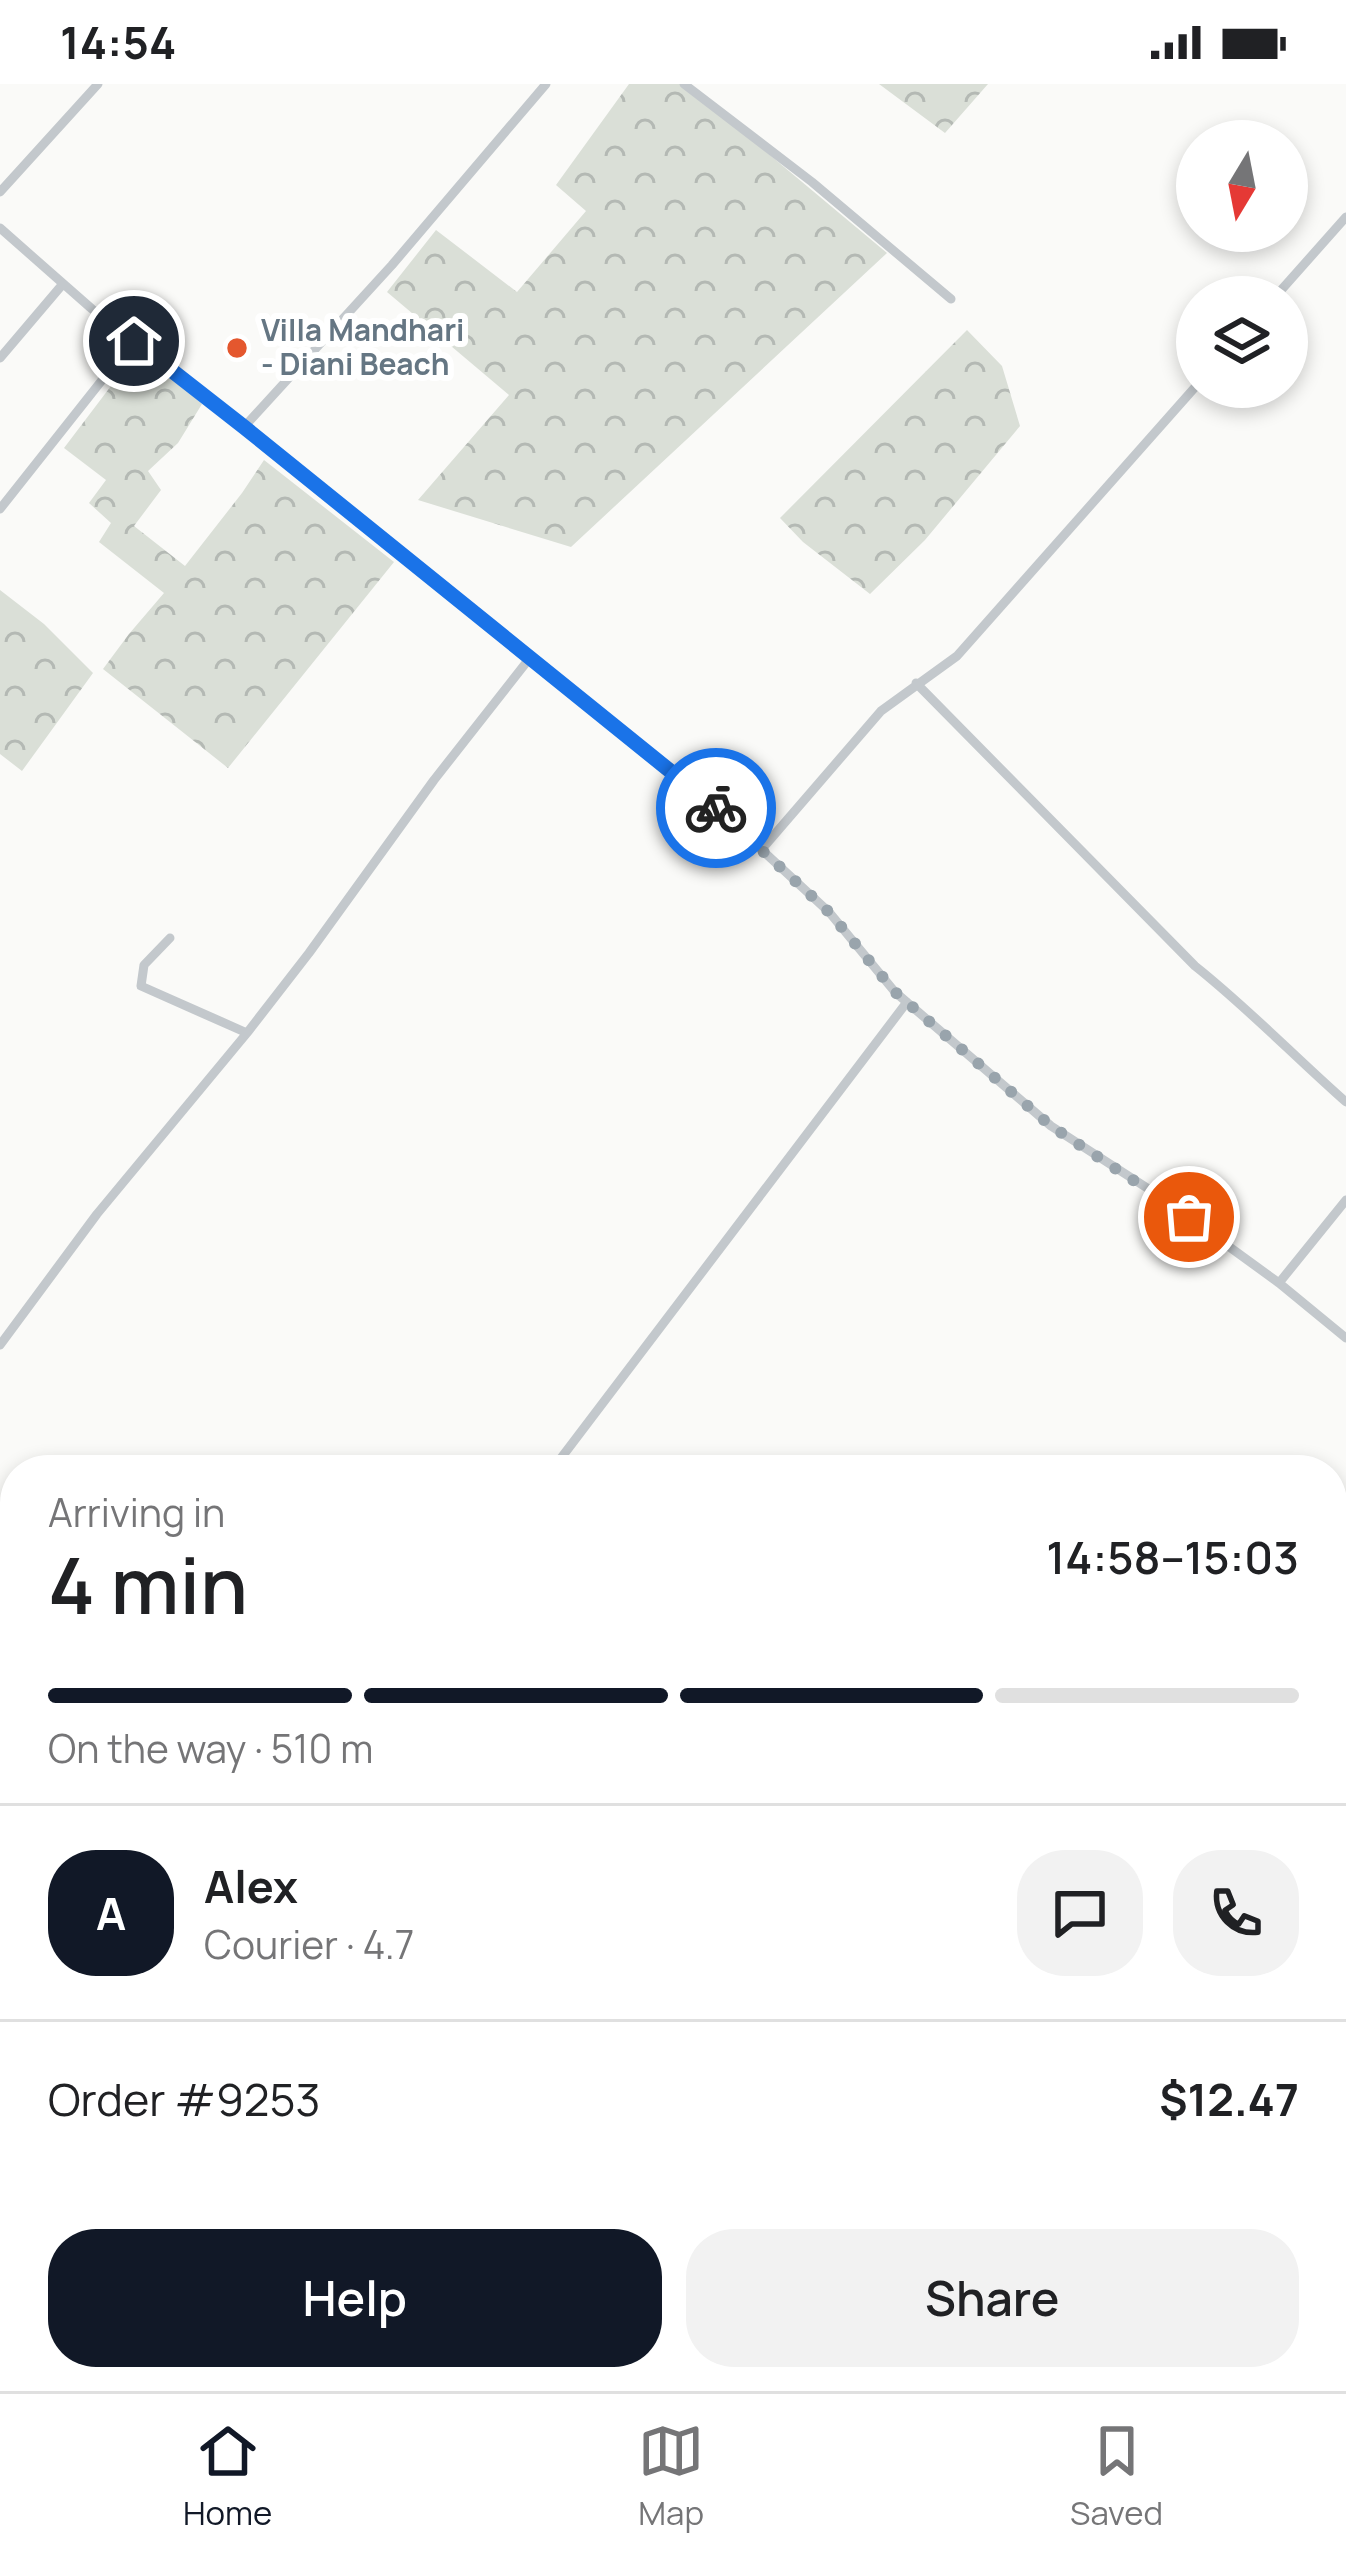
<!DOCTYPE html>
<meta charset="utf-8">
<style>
body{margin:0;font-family:Manrope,sans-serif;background:#f2f2f2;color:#202124;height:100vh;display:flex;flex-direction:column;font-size:45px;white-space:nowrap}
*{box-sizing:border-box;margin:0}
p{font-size:39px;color:#757577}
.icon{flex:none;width:66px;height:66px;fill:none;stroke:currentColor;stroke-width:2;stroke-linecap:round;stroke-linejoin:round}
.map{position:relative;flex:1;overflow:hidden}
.side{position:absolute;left:0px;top:1371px;width:1347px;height:936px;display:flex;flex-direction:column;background:#fff;border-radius:48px 48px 0 0;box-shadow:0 6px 18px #0003}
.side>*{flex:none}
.needle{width:78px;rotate:190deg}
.buttons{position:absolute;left:1176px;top:36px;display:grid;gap:24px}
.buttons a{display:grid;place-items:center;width:132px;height:132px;border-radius:50%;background:#fff;box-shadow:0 6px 18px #0003;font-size:60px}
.pin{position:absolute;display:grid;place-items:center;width:102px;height:102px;color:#fff;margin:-51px;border:6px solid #fff;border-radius:50%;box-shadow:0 3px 12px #0007}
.courier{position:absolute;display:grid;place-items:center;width:120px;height:120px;margin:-60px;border:9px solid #1a73e8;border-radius:50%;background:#fff;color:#222;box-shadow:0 3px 15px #0007}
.overview em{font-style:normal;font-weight:600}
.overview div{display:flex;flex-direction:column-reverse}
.overview{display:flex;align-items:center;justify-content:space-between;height:204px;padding:0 48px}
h1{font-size:78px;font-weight:600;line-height:90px}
.bar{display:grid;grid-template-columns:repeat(4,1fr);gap:18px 12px;align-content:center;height:144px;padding:0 48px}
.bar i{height:15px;border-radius:9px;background:#e0e0e0}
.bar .active{background:#111827}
.bar p{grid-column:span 4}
.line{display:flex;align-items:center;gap:30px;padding:0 48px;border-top:3px solid #e0e0e0}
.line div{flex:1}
.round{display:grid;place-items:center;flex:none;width:126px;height:126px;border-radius:48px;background:#f2f2f2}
.primary-button{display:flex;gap:24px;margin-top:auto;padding:24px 48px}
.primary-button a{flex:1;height:138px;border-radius:48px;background:#111827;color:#fff;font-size:48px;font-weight:600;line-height:138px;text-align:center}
.primary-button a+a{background:#f2f2f2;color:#202124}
.status{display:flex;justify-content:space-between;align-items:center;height:84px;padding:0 60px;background:#fff;direction:ltr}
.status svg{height:33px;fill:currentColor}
.dock{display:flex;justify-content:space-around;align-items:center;height:168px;border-top:3px solid #e0e0e0;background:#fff;font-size:33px;color:#757577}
.dock a{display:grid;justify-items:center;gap:6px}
.dock .active{color:#111827}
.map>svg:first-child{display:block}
.forest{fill:url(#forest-crowns)}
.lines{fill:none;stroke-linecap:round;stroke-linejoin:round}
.street{stroke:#c3c8cc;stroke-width:9}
.done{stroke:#99a4ac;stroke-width:12;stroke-dasharray:0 21.6}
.route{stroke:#1a73e8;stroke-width:15}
.poi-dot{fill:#e4572e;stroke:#fff;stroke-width:4.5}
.labels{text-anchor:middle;stroke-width:12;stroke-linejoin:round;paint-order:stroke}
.poi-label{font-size:30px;font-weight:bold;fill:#657683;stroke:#fff;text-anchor:start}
</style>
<div class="status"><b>14:54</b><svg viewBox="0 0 49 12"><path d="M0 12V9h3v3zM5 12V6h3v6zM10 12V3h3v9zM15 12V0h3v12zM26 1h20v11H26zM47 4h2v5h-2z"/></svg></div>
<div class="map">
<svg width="1346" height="2307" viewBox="0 0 1346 2307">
<defs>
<pattern id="forest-crowns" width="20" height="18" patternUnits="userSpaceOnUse" patternTransform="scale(3)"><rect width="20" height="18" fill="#dadfd7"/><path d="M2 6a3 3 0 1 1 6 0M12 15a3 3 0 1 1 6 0" fill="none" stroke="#b4b9b4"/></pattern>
</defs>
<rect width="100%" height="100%" fill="#fafaf8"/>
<!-- forest -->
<path class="forest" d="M629,0H685L887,169L571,463L418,416L509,311L387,208L436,146L517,208L586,127L556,101Z
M879,0H988L945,49Z
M967,246L1002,282L1020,342L925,456L870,510L803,458L780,434Z
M139,265L202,320L178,359L148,387L161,406L134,442L185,482L242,409L264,376L394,478L228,684L103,585L129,550L164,509L99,458L111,439L89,419L106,396L64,364Z
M0,506L44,540L93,589L22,687L0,670Z"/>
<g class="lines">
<!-- street -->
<path class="street" d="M684,0L812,98L951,215
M0,108L98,0
M0,144L92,225L244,343L711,719L829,828L895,908L1051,1042L1158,1111L1279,1199L1346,1254
M1275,213L1346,133
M0,274L62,201
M244,343L392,181L546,0
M0,425L133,257
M916,599L1195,882C1248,924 1295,973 1346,1018
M762,765L881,627L957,572L1197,301
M170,854L144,881L141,902L247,949
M1279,1199L1346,1116
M0,1261L97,1130L247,949L309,869L434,696L529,575
M552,1386L907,918
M0,1882L15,1894
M1332,2007L1346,2017
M0,2095L15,2075
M1332,2216L1346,2196
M1229,2292L1249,2307
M844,2294L845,2292
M1268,2307L1278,2292"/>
</g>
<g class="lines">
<!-- done -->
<path class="done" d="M716,724L829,828L895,908L1051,1042L1189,1133"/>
<!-- route -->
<path class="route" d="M134,257L244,343L716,724"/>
</g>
<!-- markers -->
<circle class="poi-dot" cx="237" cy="264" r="12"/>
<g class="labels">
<!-- poi labels -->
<g class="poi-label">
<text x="261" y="257">Villa Mandhari<tspan x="261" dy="34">- Diani Beach</tspan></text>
</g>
</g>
</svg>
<div class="buttons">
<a><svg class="needle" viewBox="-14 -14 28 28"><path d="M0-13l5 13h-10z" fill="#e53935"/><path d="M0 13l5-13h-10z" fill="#757577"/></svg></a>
<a><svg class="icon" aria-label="layers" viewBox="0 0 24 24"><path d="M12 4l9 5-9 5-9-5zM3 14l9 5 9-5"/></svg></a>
</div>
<div class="pin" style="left:1189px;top:1133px;background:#ea580c"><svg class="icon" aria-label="bag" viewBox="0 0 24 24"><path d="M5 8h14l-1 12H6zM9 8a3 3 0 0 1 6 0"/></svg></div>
<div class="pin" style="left:134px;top:257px;background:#1f2937"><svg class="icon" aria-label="home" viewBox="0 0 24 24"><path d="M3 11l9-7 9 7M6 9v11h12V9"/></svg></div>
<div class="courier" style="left:716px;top:724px"><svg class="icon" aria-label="bike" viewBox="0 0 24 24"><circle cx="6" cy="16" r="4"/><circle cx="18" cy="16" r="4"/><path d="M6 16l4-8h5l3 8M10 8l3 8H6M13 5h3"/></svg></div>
<section class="side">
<div class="overview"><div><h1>4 min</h1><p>Arriving in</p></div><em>14:58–15:03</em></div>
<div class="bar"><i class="active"></i><i class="active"></i><i class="active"></i><i></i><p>On the way · 510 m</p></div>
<div class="line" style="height:216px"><b class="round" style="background:#111827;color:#fff">A</b><div><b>Alex</b><p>Courier · 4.7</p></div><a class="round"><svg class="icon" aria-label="chat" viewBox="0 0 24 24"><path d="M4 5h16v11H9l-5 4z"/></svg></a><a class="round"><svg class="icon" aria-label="phone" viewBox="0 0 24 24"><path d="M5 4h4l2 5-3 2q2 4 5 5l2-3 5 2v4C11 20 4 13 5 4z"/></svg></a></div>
<div class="line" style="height:156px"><div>Order #9253</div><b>$12.47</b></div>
<div class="primary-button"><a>Help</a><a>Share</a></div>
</section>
</div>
<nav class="dock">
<a class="active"><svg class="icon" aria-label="home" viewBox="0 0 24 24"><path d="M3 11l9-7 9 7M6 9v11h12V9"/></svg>Home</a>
<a><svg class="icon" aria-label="map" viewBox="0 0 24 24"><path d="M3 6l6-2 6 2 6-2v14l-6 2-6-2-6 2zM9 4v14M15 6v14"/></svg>Map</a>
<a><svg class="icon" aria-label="saved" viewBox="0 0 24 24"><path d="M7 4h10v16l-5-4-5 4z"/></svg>Saved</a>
</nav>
